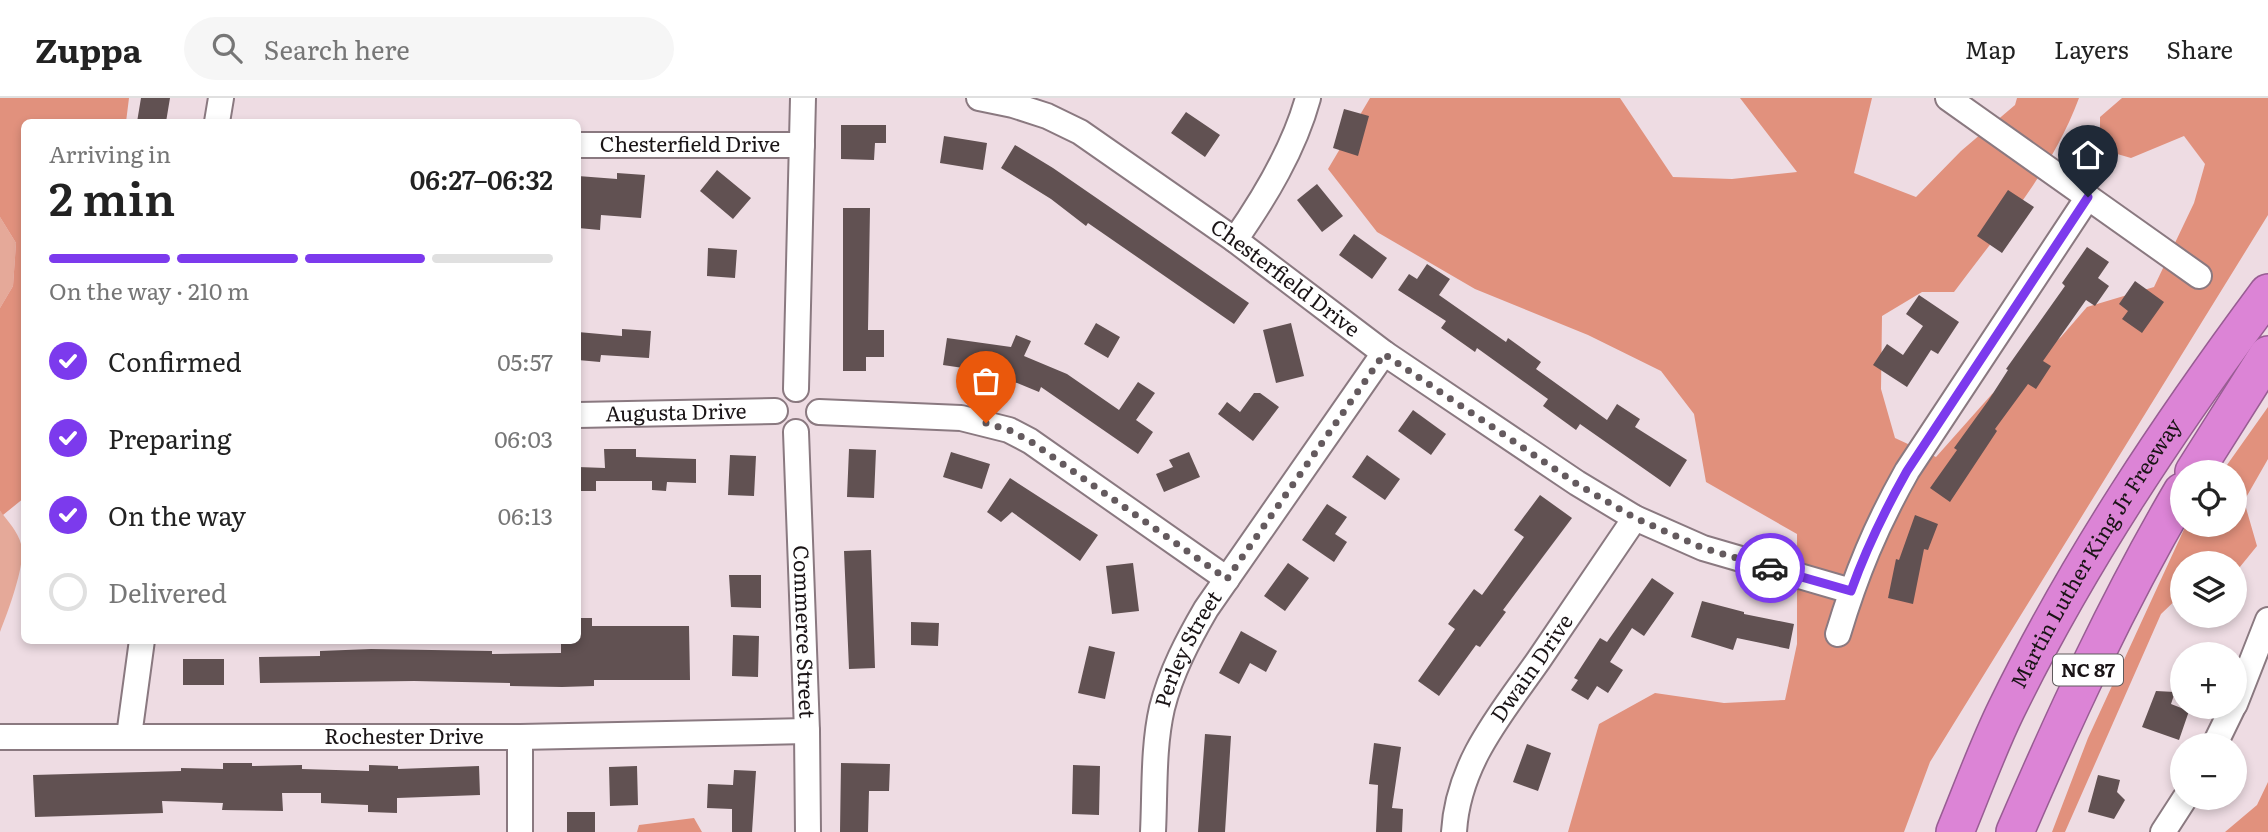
<!DOCTYPE html>
<meta charset="utf-8">
<style>
body{margin:0;font-family:Literata,serif;background:#f6f6f6;color:#222;height:100vh;display:flex;flex-direction:column;font-size:26px;white-space:nowrap}
*{box-sizing:border-box;margin:0}
p{font-size:23px;color:#767676}
.icon{flex:none;width:38px;height:38px;fill:none;stroke:currentColor;stroke-width:2;stroke-linecap:round;stroke-linejoin:round}
.map{position:relative;flex:1;overflow:hidden}
.sheet{position:absolute;left:21px;top:21px;width:560px;height:525px;display:flex;flex-direction:column;background:#fff;border-radius:10px;box-shadow:0 4px 10px #0003}
.sheet>*{flex:none}
.buttons{position:absolute;left:2170px;top:362px;display:grid;gap:14px}
.buttons a{display:grid;place-items:center;width:77px;height:77px;border-radius:50%;background:#fff;box-shadow:0 4px 10px #0003;font-size:35px}
.pin{position:absolute;display:grid;place-items:center;width:60px;height:60px;color:#fff;margin:-72px -30px;border-radius:50% 50% 50% 0;rotate:-45deg;box-shadow:0 0 7px #0007}
.pin .icon{rotate:45deg}
.courier{position:absolute;display:grid;place-items:center;width:70px;height:70px;margin:-35px;border:5px solid #7c3aed;border-radius:50%;background:#fff;color:#222;box-shadow:0 2px 9px #0007}
.head em{font-style:normal;font-weight:600}
.head div{display:flex;flex-direction:column-reverse}
.head{display:flex;align-items:center;justify-content:space-between;height:119px;padding:0 28px}
h1{font-size:46px;font-weight:600;line-height:52px}
.bar{display:grid;grid-template-columns:repeat(4,1fr);gap:10px 7px;align-content:center;height:84px;padding:0 28px}
.bar i{height:9px;border-radius:5px;background:#e0e0e0}
.bar .selected{background:#7c3aed}
.bar p{grid-column:span 4}
ol{padding:0 28px;list-style:none}
li{display:flex;align-items:center;gap:21px;height:77px}
li p{margin-inline-start:auto}
li .icon{padding:7px;border-radius:50%;background:#7c3aed;color:#fff;stroke-width:4}
li:last-child{color:#767676}
li i{width:38px;height:38px;border:4px solid #e0e0e0;border-radius:50%}
header{display:flex;align-items:center;gap:42px;box-sizing:border-box;height:98px;padding:0 35px;background:#fff;border-bottom:2px solid #e0e0e0}
header strong{font-size:33px}
nav{display:flex;gap:38px;margin-inline-start:auto;font-size:24px}
.search{width:490px;height:63px;background:#f6f6f6;display:flex;align-items:center;gap:18px;box-sizing:border-box;padding:0 24px;border-radius:38px;color:#767676;font-size:26px}
.map>svg:first-child{display:block}
.green{fill:#e5a999}
.forest{fill:#e1917d}
.building{fill:#615152}
.lines{fill:none;stroke-linecap:round;stroke-linejoin:round}
.minor-casing{stroke:#8a7980;stroke-width:28}
.highway-casing{stroke:#985d93;stroke-width:40}
.minor{stroke:#fff;stroke-width:24}
.highway{stroke:#dc84d6;stroke-width:37}
.done{stroke:#645a5e;stroke-width:7;stroke-dasharray:0 12.6}
.route{stroke:#7c3aed;stroke-width:9}
.labels{text-anchor:middle;stroke-width:7;stroke-linejoin:round;paint-order:stroke}
.shield{fill:#fff;stroke:#5f5a5c;stroke-width:2}
.shield-label{font-size:19px;font-weight:bold;fill:#1a1416}
.street-label{font-size:21px;fill:#1a1416;stroke:#fff}
</style>
<header>
<strong>Zuppa</strong>
<div class="search"><svg class="icon" aria-label="search" viewBox="0 0 24 24"><circle cx="10" cy="10" r="6"/><path d="M15 15l6 6"/></svg>Search here</div>
<nav><a>Map</a><a>Layers</a><a>Share</a></nav>
</header>
<div class="map">
<svg width="2268" height="734" viewBox="0 0 2268 734">
<rect width="100%" height="100%" fill="#eedce3"/>
<!-- green -->
<path class="green" d="M0,119L16,145L13,188L0,210Z
M0,413C8,423 18,434 21,446C27,464 7,516 0,534Z"/>
<!-- forest -->
<path class="forest" d="M0,0H129L126,24H24V400L3,417L0,413V210L13,188L16,145L0,119Z
M1370,0H1620L1673,79L1732,81L1797,74L1740,0H1872L1854,75L1916,99L1961,53L2015,7L2017,0H2079C2052,73 2000,132 1954,194H1922L1882,218L1881,291L1895,340L1936,359L1992,296L2018,278L2061,239L2087,209L2154,189L2194,105L2205,66L2184,38L2131,60L2100,51V19L2122,0H2268V117L1930,664L1904,734H1568L1599,626L1655,595L1724,605L1785,602L1797,546V436L1706,384L1694,316L1661,273L1588,237L1475,191L1377,134L1328,71Z
M2268,309V361L2244,403L2257,448L2235,475V466H2182V496L2161,516L2065,734H2052L2088,640L2186,427H2235V374H2222Z
M2268,684V734H2225L2257,707Z
M694,720L702,734H637L639,727Z"/>
<!-- building -->
<path class="building" d="M141,0H170L166,24H137Z
M1344,11L1369,18L1358,58L1333,50Z
M1186,14L1220,37L1205,59L1171,35Z
M841,27H886V45H875L874,62L841,61Z
M944,38L987,45L983,72L940,65Z
M1015,47L1053,70L1249,205L1234,226L1088,125L1086,128L1051,101L1001,70Z
M717,72L751,100L733,121L700,93Z
M617,75L645,77L641,120L601,117L600,132L578,130V78L617,81Z
M1317,86L1343,118L1322,134L1297,102Z
M2008,92L2034,109L2002,155L1977,138Z
M843,110H870L868,232H884V259H866V273H843Z
M1354,136L1387,160L1372,181L1339,157Z
M2087,149L2109,164L2098,180L2109,188L2095,208L2086,202L2043,263L2051,268L2036,291L2028,286L1995,331L1997,333L1950,404L1930,390L1957,352L1954,350L1988,303L2008,272L2006,271L2065,188L2062,185Z
M708,150L737,152L735,180L707,178Z
M1427,166L1450,181L1439,197L1506,244L1508,240L1541,264L1536,271L1607,322L1617,306L1640,321L1635,329L1687,362L1670,389L1580,326L1576,332L1543,308L1548,301L1477,250L1475,254L1441,230L1446,223L1398,192L1409,176L1417,181Z
M2135,183L2164,204L2142,235L2122,221L2128,213L2119,206Z
M1919,197L1959,224L1938,256L1931,252L1907,289L1873,267L1887,246L1903,257L1923,228L1906,216Z
M1096,225L1120,239L1108,260L1084,246Z
M1291,225L1304,278L1276,285L1263,232Z
M622,231L651,233L649,260L601,257L600,264L578,262V234L622,238Z
M1016,237L1031,243L1024,258L1067,276L1119,312L1138,284L1155,295L1136,322L1153,334L1138,356L1041,289L1039,294L990,274L943,267L947,240L1011,249Z
M1254,295H1260L1279,309L1253,343L1218,316L1227,304L1240,314Z
M1413,312L1446,336L1431,357L1398,333Z
M604,351H636V359L696,361V385L667,384L666,393L652,392V383H596V393H578V369L605,370Z
M849,351L876,352L874,400L847,399Z
M951,354L990,366L982,391L943,379Z
M1189,354L1200,379L1164,394L1156,376L1173,369L1169,362Z
M730,357L756,358L754,398L728,397Z
M1367,357L1400,381L1385,402L1352,379Z
M1010,380L1098,437L1080,463L1012,414L1001,424L987,414Z
M1540,397L1572,420L1503,512L1506,514L1480,549L1476,547L1439,598L1418,583L1455,531L1448,526L1474,491L1482,497L1524,439L1514,432Z
M1327,406L1347,419L1335,436L1347,444L1334,464L1302,442Z
M1915,417L1938,426L1928,452L1924,451L1913,506L1888,500L1896,461L1899,462Z
M871,452L875,570L849,571L844,453Z
M1133,465L1139,513L1112,516L1106,468Z
M1288,465L1309,480L1285,513L1264,498Z
M729,477H761V510L731,509Z
M1652,480L1674,495L1644,538L1632,530L1610,564L1623,572L1608,595L1597,588L1588,602L1571,592L1578,582L1574,580L1600,540L1607,544Z
M1702,503L1744,514V516L1794,526L1789,551L1737,540L1733,552L1691,539Z
M578,520H592V528H689L690,582H594V588L562,589L510,588V585L414,583L260,585L259,559L320,558V553L371,551L492,553V556L561,555V542H578Z
M911,524L939,525L938,548L911,547Z
M1241,533L1277,553L1266,574L1250,565L1239,586L1219,575Z
M733,537L759,538L758,579L732,578Z
M1089,548L1115,554L1105,601L1078,595Z
M183,561H224V587H183Z
M2156,593L2175,594L2171,606L2189,613L2179,642L2142,629Z
M1205,636L1231,638L1225,734H1198Z
M1374,645L1401,649L1392,710L1403,711L1402,734H1376L1378,687L1369,686Z
M1527,646L1551,655L1538,693L1513,684Z
M223,665H252V668L302,667V671L369,673V667L398,668V671L479,668L480,697L397,700V715L368,714V707L321,705V695H282L283,713L222,712L223,705L162,703L163,715L35,719L33,677L181,673V670L223,671Z
M841,665L890,666L889,693H869L868,734H840Z
M1073,667L1100,668L1099,717L1072,716Z
M637,668L638,707L610,708L609,669Z
M734,672L756,673L752,734H732V711L707,710L708,686L733,687Z
M2098,677L2120,682L2117,694L2125,702L2114,721L2088,714Z
M567,714H595V734H567Z"/>
<g class="lines">
<defs>
<g id="minor">
<path id="s1" d="M979,0L1013,7L1047,18L1080,34L1235,142L1384,255L1577,385L1635,420L1703,450L1851,493"/>
<path d="M1948,0L2199,178"/>
<path d="M217,24L221,0"/>
<path id="s2" d="M578,47H802"/>
<path d="M1235,142C1265,99 1294,51 1308,0"/>
<path d="M796,291L803,0"/>
<path d="M819,314L961,320L1009,332L1030,343L1227,481"/>
<path id="s3" d="M578,317L775,313"/>
<path id="s4" d="M796,334L807,633L808,734"/>
<path d="M1838,536C1856,476 1876,428 1907,373L2088,99"/>
<path d="M2235,606L2268,522"/>
<path d="M129,638L142,542"/>
<path id="s5" d="M0,639H520L807,633"/>
<path d="M2214,648L2233,609"/>
<path d="M520,734V639"/>
<path id="s6" d="M1153,734C1155,693 1153,649 1162,610C1171,574 1188,542 1206,511L1384,255"/>
<path id="s7" d="M1454,734C1458,665 1501,616 1538,563C1571,515 1603,467 1635,420"/>
<path d="M2163,734L2185,700"/>
</g>
<g id="highway">
<path d="M2194,374L2268,257"/>
<path id="s8" d="M1955,734C1972,693 1987,651 2006,612C2078,464 2170,327 2268,195"/>
<path d="M2015,734C2065,618 2118,503 2182,394"/>
</g>
</defs>
<!-- minor casing -->
<use href="#minor" class="minor-casing"/>
<!-- highway casing -->
<use href="#highway" class="highway-casing"/>
<!-- minor -->
<use href="#minor" class="minor"/>
<!-- highway -->
<use href="#highway" class="highway"/>
</g>
<g class="lines">
<!-- done -->
<path class="done" d="M986,325L1009,332L1030,343L1227,481L1384,256L1577,386L1635,420L1703,450L1770,470"/>
<!-- route -->
<path class="route" d="M1770,470L1851,493C1866,451 1885,412 1907,373L2088,99"/>
</g>
<g class="labels">
<!-- shield labels -->
<rect class="shield" x="2053" y="556.5" width="70" height="31" rx="5"/>
<g class="shield-label">
<text x="2088" y="579">NC 87</text>
</g>
<!-- street labels -->
<g class="street-label">
<text dy="7" stroke="none"><textPath href="#s2" startOffset="112">Chesterfield Drive</textPath></text>
<text dy="7" stroke="none"><textPath href="#s1" startOffset="359">Chesterfield Drive</textPath></text>
<text dy="7" stroke="none"><textPath href="#s3" startOffset="98">Augusta Drive</textPath></text>
<text dy="7" stroke="none"><textPath href="#s8" startOffset="313">Martin Luther King Jr Freeway</textPath></text>
<text dy="7" stroke="none"><textPath href="#s4" startOffset="200">Commerce Street</textPath></text>
<text dy="7" stroke="none"><textPath href="#s6" startOffset="189">Perley Street</textPath></text>
<text dy="7" stroke="none"><textPath href="#s7" startOffset="184">Dwain Drive</textPath></text>
<text dy="7" stroke="none"><textPath href="#s5" startOffset="404">Rochester Drive</textPath></text>
</g>
</g>
</svg>
<div class="buttons">
<a><svg class="icon" aria-label="locate" viewBox="0 0 24 24"><circle cx="12" cy="12" r="6"/><path d="M12 2v4M12 18v4M2 12h4M18 12h4"/></svg></a>
<a><svg class="icon" aria-label="layers" viewBox="0 0 24 24"><path d="M12 4l9 5-9 5-9-5zM3 14l9 5 9-5"/></svg></a>
<a>+</a>
<a>−</a>
</div>
<div class="pin" style="left:986px;top:325px;background:#ea580c"><svg class="icon" aria-label="bag" viewBox="0 0 24 24"><path d="M5 8h14l-1 12H6zM9 8a3 3 0 0 1 6 0"/></svg></div>
<div class="pin" style="left:2088px;top:99px;background:#1f2937"><svg class="icon" aria-label="home" viewBox="0 0 24 24"><path d="M3 11l9-7 9 7M6 9v11h12V9"/></svg></div>
<div class="courier" style="left:1770px;top:470px"><svg class="icon" aria-label="car" viewBox="0 0 24 24"><path d="M5 17H2v-5l4-1 3-4h7l3 4 3 1v5h-3M9 17h6M6 11h13"/><circle cx="7" cy="17" r="2"/><circle cx="17" cy="17" r="2"/></svg></div>
<section class="sheet">
<div class="head"><div><h1>2 min</h1><p>Arriving in</p></div><em>06:27–06:32</em></div>
<div class="bar"><i class="selected"></i><i class="selected"></i><i class="selected"></i><i></i><p>On the way · 210 m</p></div>
<ol>
<li><svg class="icon" aria-label="check" viewBox="0 0 24 24"><path d="M5 12l5 5 9-10"/></svg>Confirmed<p>05:57</p></li>
<li><svg class="icon" aria-label="check" viewBox="0 0 24 24"><path d="M5 12l5 5 9-10"/></svg>Preparing<p>06:03</p></li>
<li><svg class="icon" aria-label="check" viewBox="0 0 24 24"><path d="M5 12l5 5 9-10"/></svg>On the way<p>06:13</p></li>
<li><i></i>Delivered</li>
</ol>
</section>
</div>
